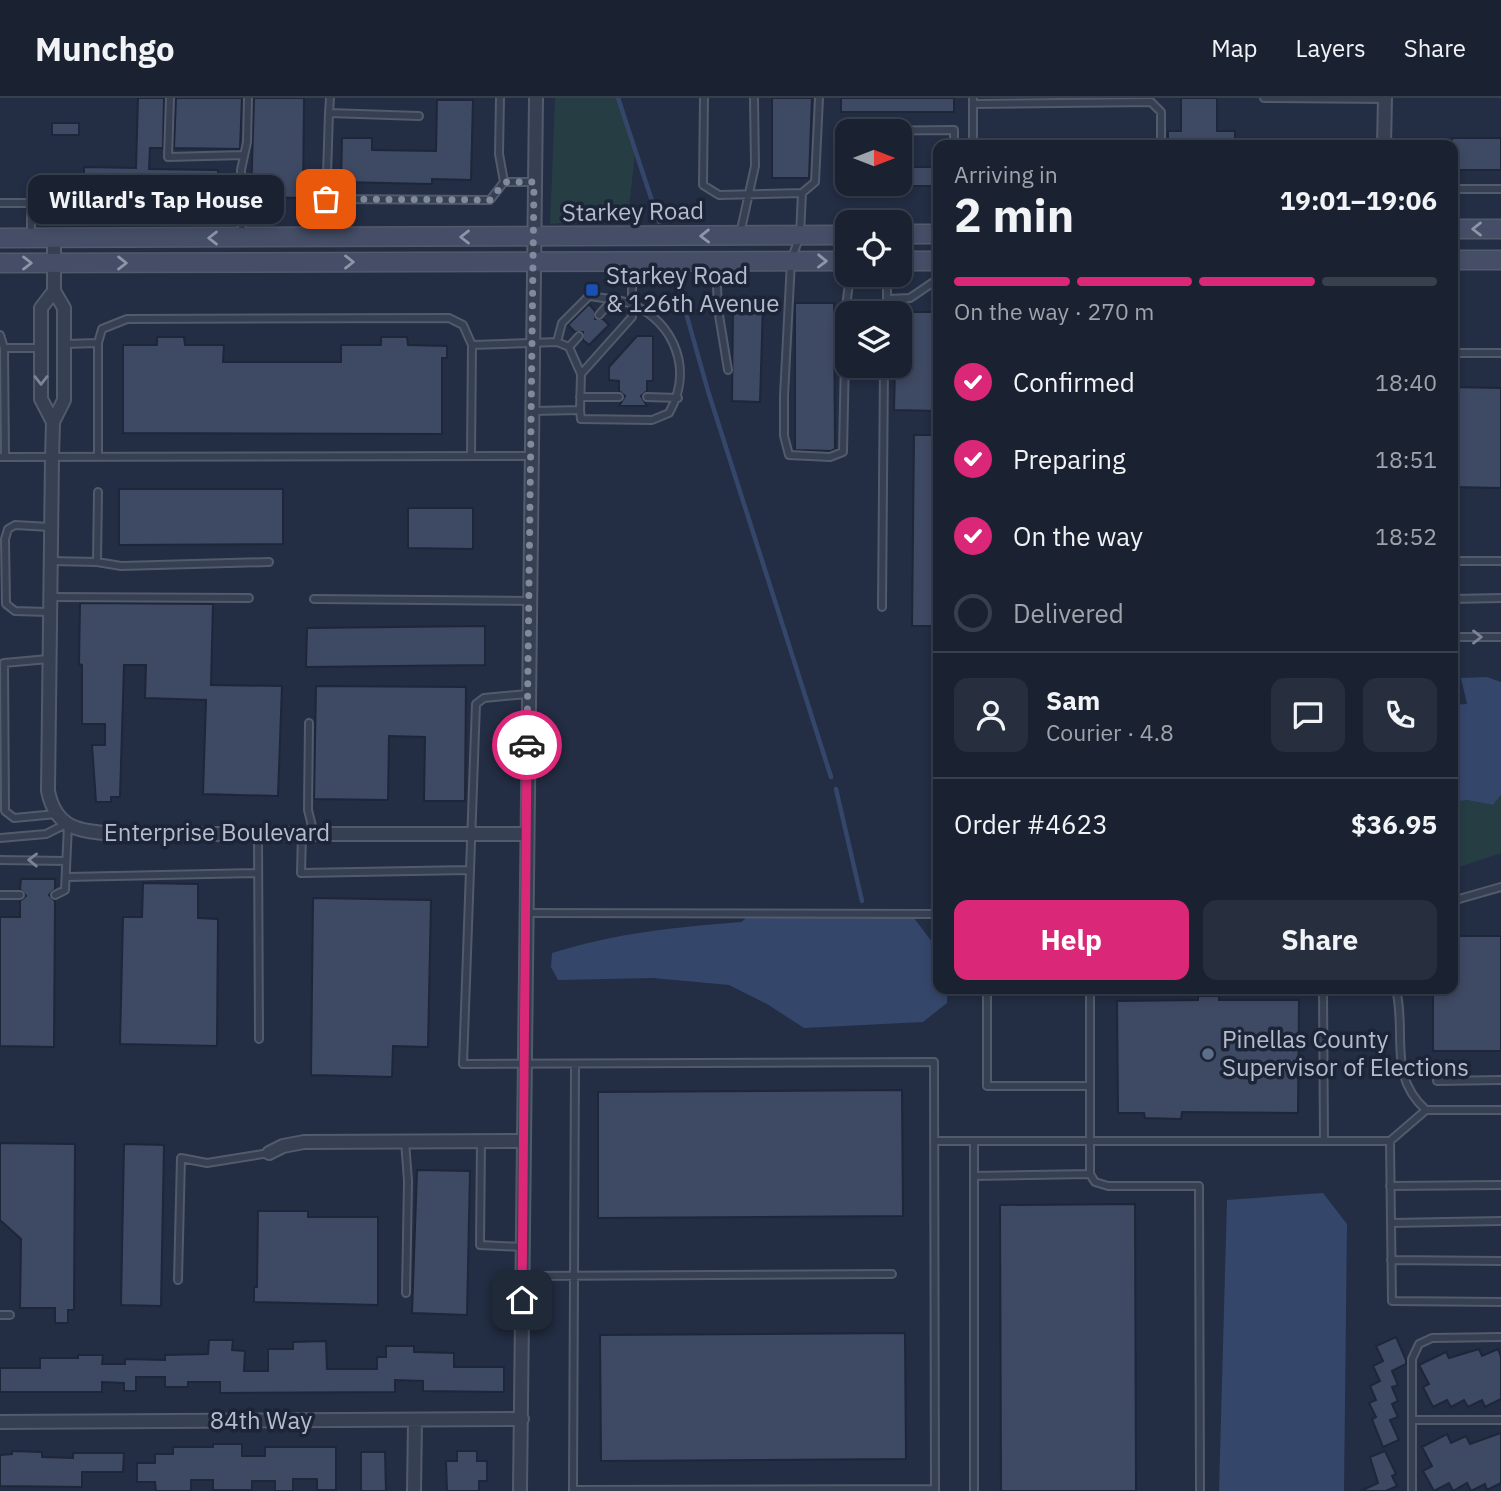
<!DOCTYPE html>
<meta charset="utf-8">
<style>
body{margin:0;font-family:"IBM Plex Sans",sans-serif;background:#272f3e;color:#f1f3f6;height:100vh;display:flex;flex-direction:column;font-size:26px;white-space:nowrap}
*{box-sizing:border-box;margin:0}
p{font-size:23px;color:#9fa4ac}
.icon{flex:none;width:38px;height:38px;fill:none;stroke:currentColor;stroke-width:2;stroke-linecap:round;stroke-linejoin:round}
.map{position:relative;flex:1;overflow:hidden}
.drawer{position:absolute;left:933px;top:42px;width:525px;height:854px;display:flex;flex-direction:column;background:#1a2232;border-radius:14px;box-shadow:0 4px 10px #0003,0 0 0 2px #383f4d}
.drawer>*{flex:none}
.needle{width:46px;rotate:90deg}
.fabs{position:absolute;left:835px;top:21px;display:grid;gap:14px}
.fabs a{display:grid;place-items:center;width:77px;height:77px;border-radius:14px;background:#1a2232;box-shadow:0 4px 10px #0003,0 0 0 2px #383f4d;font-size:35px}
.pin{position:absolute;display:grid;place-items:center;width:60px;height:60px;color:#fff;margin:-30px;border-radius:14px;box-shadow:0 4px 10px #0006}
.courier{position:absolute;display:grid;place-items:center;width:70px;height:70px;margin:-35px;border:5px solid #db2777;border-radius:50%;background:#fff;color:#222;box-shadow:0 2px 9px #0007}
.bubble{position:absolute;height:49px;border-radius:14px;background:#1a2232;box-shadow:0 4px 10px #0003,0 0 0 2px #383f4d;font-size:23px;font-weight:800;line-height:49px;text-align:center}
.headline em{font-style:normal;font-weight:800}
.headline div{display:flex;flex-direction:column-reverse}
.headline{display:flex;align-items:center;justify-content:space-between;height:119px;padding:0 21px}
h1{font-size:46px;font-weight:800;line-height:52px}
.bar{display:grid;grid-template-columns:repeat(4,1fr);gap:10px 7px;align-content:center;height:84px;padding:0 21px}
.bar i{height:9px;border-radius:5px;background:#383f4d}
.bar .active{background:#db2777}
.bar p{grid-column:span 4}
.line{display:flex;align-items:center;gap:18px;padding:0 21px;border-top:2px solid #383f4d}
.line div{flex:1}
.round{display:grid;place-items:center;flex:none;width:74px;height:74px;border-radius:14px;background:#272f3e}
ol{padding:0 21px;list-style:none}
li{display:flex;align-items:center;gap:21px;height:77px}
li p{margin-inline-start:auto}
li .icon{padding:7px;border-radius:50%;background:#db2777;color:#fff;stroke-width:4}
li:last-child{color:#9fa4ac}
li i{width:38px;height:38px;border:4px solid #383f4d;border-radius:50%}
.primary-button{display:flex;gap:14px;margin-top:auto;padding:14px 21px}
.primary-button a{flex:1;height:80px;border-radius:14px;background:#db2777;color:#fff;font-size:28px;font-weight:800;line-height:80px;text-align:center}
.primary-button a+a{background:#272f3e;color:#f1f3f6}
header{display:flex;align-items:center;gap:42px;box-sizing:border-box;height:98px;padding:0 35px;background:#1a2232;border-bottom:2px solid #383f4d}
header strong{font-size:33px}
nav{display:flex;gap:38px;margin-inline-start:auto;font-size:24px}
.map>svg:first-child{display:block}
.green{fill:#253d43}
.water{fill:#35466b}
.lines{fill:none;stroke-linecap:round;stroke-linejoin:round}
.stream{stroke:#35466b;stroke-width:4.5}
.building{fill:#3e4963;stroke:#1e2639;stroke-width:2}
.service-casing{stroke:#525b6c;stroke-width:10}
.minor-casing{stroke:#525b6c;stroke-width:16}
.secondary-casing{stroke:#525b6c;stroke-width:21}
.service{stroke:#374052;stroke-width:6}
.minor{stroke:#374052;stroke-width:12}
.secondary{stroke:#454e66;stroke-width:18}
.oneway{stroke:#8d95a8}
.oneway2{stroke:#7c8495}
.done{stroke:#81899c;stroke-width:7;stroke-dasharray:0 12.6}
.route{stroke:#db2777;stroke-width:9}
.transit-dot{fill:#1a4fb4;stroke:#1c2437;stroke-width:2.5}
.service-dot{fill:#5c6f8a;stroke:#1c2437;stroke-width:2.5}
.labels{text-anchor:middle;stroke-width:7;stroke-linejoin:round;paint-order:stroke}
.street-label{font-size:24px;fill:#b4bbcc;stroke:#1c2437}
.poi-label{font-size:24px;fill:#b4bbcc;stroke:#1c2437;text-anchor:start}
</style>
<header>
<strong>Munchgo</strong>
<nav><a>Map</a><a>Layers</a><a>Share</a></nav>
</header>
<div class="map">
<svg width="1501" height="1393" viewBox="0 0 1501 1393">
<rect width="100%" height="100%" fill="#232d43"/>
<!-- green -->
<path class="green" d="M555,0H621L635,56L628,119L550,126Z
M1501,697V755L1453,771L1452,704L1467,702L1493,707Z"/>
<!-- water -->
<path class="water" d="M1487,579L1501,584V697L1493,707L1467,702L1453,704V607L1467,606L1461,580Z
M753,815L914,820L938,852V891H947V905L923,924L804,930L767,906L729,887L653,880L558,882L551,869L552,855C615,835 676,829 741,824Z
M1323,1095L1347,1126L1344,1393H1219L1227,1102Z"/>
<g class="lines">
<!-- stream -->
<path class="stream" d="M618,0L659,124
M677,183L708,293L831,679
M836,691L862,803"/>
</g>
<!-- building -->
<path class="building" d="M138,0H164L163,50H150L149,71L218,72V90L187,89V98L84,96V69L136,70Z
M176,0H242L240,51L174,50Z
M254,0H304L303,100L251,99Z
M772,0H812L809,80H772Z
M841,0H954V14H841Z
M1181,0H1217V33H1235V47H1168V33H1181Z
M437,2H473L471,82L432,81V86L341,84L342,40H372V52L436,53Z
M52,25H79V37H52Z
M1452,40H1501V72H1452Z
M910,69H938V88H910Z
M795,205H834L835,351L831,353L795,352Z
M589,206L595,213V221H603L609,227L589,247L583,242V234H575L568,227Z
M733,206H763L760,304L732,303Z
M900,214H938V313L894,312L895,268H900Z
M637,238H653V283H647V293L641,298L647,308H619L625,298L619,293V283L609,282V269Z
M157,239H184L185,247H224L223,264H341V247H381V239H407L408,247L447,248V260H442V336L123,335V247H157Z
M1452,289L1501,290V390L1452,389Z
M914,337H938V528H912Z
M119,391H283V446L119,447Z
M408,410H473V451L408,450Z
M80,505L213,506L211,587L282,588L278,698L203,696L206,602L145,600L146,567H124L120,699H111V704H96L92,647H105V626H82V567L79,566Z
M485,528V567L306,569L307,530Z
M316,588L466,589L465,703H424L425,639L389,638L388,702L314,701Z
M21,781H55V791L49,797L55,803L54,949L0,948V819H20V803L26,798L20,791Z
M143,785L198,786V820L218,821L217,948L120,946L123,819H142Z
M313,800L431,802L428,949L393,948L392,979L311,977Z
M1452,838H1501V953H1433V891H1452Z
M1198,898H1219V902H1299L1298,1015L1182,1014L1181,1021L1145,1020L1144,1015H1118L1117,903L1198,902Z
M902,992L903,1118L598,1120V994Z
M0,1045L75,1046L74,1212H68V1225H55V1210H20L21,1141L0,1122Z
M124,1046L164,1047L161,1208L121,1207Z
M417,1072L470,1073L467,1217L412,1215Z
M1135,1106L1136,1393H1001L1000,1107Z
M258,1113H308V1119H378V1207L254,1204V1189H257Z
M905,1235L906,1361L601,1363L600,1237Z
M1396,1239L1406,1262V1266L1392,1273L1398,1287L1392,1289L1398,1303L1392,1306L1398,1319L1390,1322L1399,1342L1383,1349L1372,1321L1376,1319L1369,1305L1376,1302L1370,1288L1380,1283L1373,1268L1383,1263L1376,1248Z
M209,1242H233L232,1252L245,1253L244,1273H268V1251H293V1244L326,1243L327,1271H377V1259H386V1248H414V1254L454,1255V1269H504V1294L423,1293V1283L395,1282V1294L220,1295V1284H188V1289H165V1279H136V1293H124V1285L102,1284V1294H0V1270H40V1260H78V1257H103L102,1266H125V1261L165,1262V1257L208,1256Z
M1479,1251L1482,1258L1498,1251L1501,1259V1301L1485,1309L1482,1302L1468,1309L1464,1302L1451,1309L1447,1302L1433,1309L1423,1289L1429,1286L1419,1267L1446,1254L1449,1260Z
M1501,1335V1385L1487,1392L1485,1386L1471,1393L1467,1385L1453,1393L1449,1385L1434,1393L1423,1373L1432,1368L1422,1349L1447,1336L1451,1345L1466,1338L1470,1346Z
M213,1346H242V1358H265V1349H336V1392H317V1381H293V1393H275V1383H252V1392H213V1382H191V1393H156L155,1384H137V1365H155V1356H173V1349H213Z
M12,1353L42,1354V1359L73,1360V1355H124L123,1374H82V1389L0,1388V1357L12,1356Z
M457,1353H477V1363H487V1383H479V1393H447L446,1363H457Z
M1385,1353L1396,1376L1392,1378L1397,1388L1386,1393H1361L1378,1385L1370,1359Z
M361,1354H385L386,1393H361Z"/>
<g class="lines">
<defs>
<path id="service" d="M170,0L168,59L243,57
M500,0L499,56L504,84
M704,0L703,87L719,97L802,95
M819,0L815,84L802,95L800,137L791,163L784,298V338L789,357L830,359L843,354L846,209L850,177
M1264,0L1385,1
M973,6L1151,4L1161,14V47
M329,15L330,0
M844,33L954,32V47
M973,47V0
M1452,91H1501
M326,101L490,102L504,84H534
M0,105H31V138
M740,136L755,68L754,0
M325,137L329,15L419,18
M242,138L241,72L247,44L248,0
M716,165L718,211L728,272
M887,177V201L910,200L938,181
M887,215V201
M599,217L612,202
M0,237L4,250H41
M557,244L562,225L589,198C602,200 620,201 632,206C676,226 693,273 669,315L652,322L581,321L580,312
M98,245V359
M64,246L98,245L102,231L127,221L449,220L463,227L472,247L557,244L569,249L581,276L580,312L533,313
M569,249L579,238
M4,250L5,359
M1452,255H1501
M581,276L632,219V164
M580,299H619
M647,299L678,300
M471,358L472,247
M0,359L530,358
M51,463L97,464L98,394
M1452,463H1501
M97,464L121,468L269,464
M50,499L249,500
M314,501L529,503
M1452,501L1501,500
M882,509L884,268
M48,514L15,513L6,506L5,441L8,431L15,427L50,429
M1452,539H1501
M48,561L4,565L5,713L14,720L56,716
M527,596L484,600L476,606L463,966L934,964L935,1393
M309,625L308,712L314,736
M258,736L259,941
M302,736L301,775L468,772
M0,740L46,736L68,725
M0,762L66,763
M67,779L258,775
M0,797H20
M55,797L65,792L68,727
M1452,803L1501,789
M527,815L938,816
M987,891V988H1090
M1090,891V1076L1095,1084L1108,1088H1199L1200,1393
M1135,891L1166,893L1295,891
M1323,891L1324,1043
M1396,891C1407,936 1387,977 1426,1012H1501
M1437,983L1501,982
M405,1043L408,1083L406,1195
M481,1043L480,1147L522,1149
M934,1043H1390L1426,1012
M974,1043V1393
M1390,1043L1392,1203L1501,1204
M974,1078L1090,1076
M1390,1088L1501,1087
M1391,1125L1501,1123
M1391,1162L1501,1163
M523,1178L892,1176
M178,1182L181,1060L207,1065L269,1055
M0,1217H10
M1414,1322H1501
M573,1392L935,1391
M573,1393L575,967
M1412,1393V1261L1419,1246L1432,1240L1501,1239"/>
<path id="minor" d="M1384,47L1385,0
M54,140V193L64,210V302L53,324L52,360L48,693C56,732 80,733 116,736H526
M53,324L41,301V210L54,193
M269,1055L283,1048L304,1044L523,1043
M0,1324L522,1321
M414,1393L415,1323
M520,1393L536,0"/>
<path id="secondary" d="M1452,131H1501
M900,136H938
M0,140L847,137
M1452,162H1501
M900,163H938
M0,165L847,163"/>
</defs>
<!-- service casing -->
<use href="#service" class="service-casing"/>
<!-- minor casing -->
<use href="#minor" class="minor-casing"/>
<!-- secondary casing -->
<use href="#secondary" class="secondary-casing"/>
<!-- service -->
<use href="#service" class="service"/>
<!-- minor -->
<use href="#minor" class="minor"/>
<!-- secondary -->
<use href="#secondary" class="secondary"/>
</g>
<!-- one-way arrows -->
<defs><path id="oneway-chevron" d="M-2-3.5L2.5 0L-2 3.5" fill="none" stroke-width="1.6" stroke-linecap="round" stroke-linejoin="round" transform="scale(1.75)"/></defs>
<g class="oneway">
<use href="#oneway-chevron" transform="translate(1477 131) rotate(180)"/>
<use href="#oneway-chevron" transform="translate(705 138) rotate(179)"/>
<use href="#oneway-chevron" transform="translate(465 139) rotate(180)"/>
<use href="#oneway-chevron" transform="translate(213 140) rotate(180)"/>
<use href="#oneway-chevron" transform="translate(822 163) rotate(1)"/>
<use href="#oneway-chevron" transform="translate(349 164)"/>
<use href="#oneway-chevron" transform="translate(27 165)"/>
<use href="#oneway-chevron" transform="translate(122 165)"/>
</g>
<g class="oneway2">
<use href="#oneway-chevron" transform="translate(41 282) rotate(90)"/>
<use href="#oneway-chevron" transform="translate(1477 539)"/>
<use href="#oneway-chevron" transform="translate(33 762) rotate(-179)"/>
</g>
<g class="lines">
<!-- done -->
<path class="done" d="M326,101L490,102L505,84H534L527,647"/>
<!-- route -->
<path class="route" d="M522,1202L527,647"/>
</g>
<!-- markers -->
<rect class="transit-dot" x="585" y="185" width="14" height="14" rx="3.5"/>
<circle class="service-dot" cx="1208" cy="956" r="7"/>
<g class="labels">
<!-- street labels -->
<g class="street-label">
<text transform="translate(633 114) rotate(-1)" y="8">Starkey Road</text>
<text x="217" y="743">Enterprise Boulevard</text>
<text x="261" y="1331">84th Way</text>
</g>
<!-- poi labels -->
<g class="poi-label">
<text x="606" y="186">Starkey Road<tspan x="606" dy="28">&amp; 126th Avenue</tspan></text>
<text x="1222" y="950">Pinellas County<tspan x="1222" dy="28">Supervisor of Elections</tspan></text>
</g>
</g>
</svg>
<div class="fabs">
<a><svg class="needle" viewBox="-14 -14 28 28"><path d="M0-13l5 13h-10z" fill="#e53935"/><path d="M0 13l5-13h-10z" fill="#9fa4ac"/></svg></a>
<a><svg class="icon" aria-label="locate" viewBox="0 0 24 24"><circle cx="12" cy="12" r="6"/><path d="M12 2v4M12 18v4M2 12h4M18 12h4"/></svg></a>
<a><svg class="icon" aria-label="layers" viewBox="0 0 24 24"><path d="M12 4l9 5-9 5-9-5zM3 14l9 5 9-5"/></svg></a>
</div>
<div class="pin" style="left:326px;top:101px;background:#ea580c"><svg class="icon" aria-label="bag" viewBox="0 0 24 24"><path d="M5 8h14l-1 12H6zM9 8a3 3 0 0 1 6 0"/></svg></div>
<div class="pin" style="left:522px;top:1202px;background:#1f2937"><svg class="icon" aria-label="home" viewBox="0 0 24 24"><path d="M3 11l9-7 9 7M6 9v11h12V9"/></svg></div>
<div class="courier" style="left:527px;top:647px"><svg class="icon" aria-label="car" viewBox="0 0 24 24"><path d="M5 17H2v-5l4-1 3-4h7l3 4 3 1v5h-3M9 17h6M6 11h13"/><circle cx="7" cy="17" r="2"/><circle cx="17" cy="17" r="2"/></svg></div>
<div class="bubble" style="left:28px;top:77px;width:256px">Willard's Tap House</div>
<section class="drawer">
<div class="headline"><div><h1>2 min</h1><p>Arriving in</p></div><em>19:01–19:06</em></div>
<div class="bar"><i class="active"></i><i class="active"></i><i class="active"></i><i></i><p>On the way · 270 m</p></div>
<ol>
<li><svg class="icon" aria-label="check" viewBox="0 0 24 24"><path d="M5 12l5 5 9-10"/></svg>Confirmed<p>18:40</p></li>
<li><svg class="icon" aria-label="check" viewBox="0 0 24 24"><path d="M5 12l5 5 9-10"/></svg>Preparing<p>18:51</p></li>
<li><svg class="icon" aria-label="check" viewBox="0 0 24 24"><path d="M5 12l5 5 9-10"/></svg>On the way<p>18:52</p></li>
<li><i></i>Delivered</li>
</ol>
<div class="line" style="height:126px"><a class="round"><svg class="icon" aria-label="person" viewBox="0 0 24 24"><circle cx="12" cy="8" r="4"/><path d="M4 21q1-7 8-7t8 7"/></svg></a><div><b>Sam</b><p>Courier · 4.8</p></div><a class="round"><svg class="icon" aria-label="chat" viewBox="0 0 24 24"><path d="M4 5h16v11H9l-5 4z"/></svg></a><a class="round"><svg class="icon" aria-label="phone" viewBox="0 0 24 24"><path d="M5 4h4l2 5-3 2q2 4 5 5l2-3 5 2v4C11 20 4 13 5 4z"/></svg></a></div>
<div class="line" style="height:91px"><div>Order #4623</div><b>$36.95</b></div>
<div class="primary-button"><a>Help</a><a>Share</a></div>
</section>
</div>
